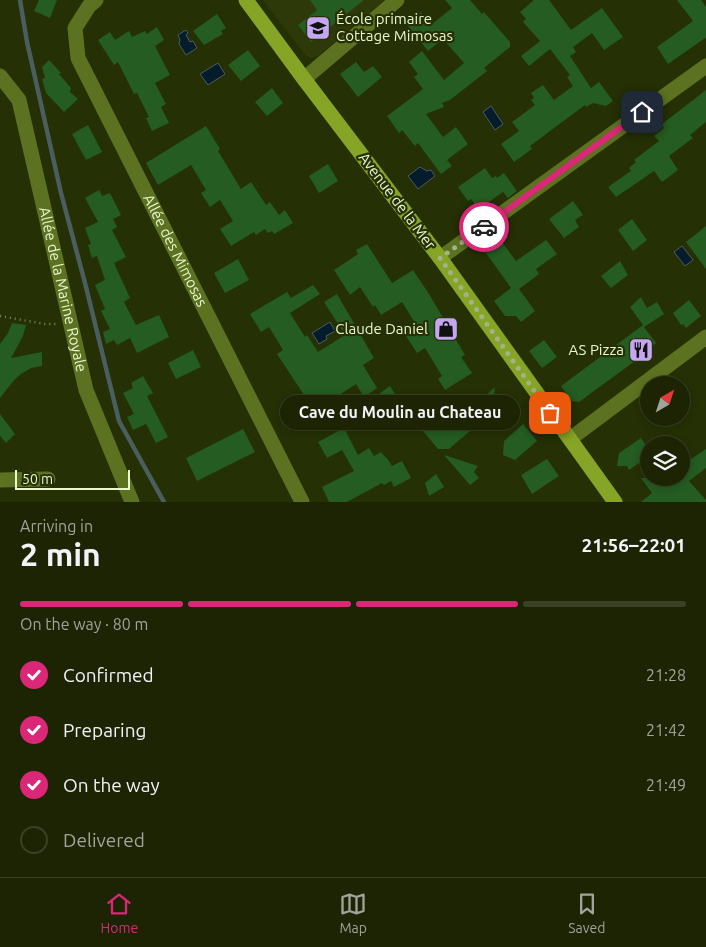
<!DOCTYPE html>
<meta charset="utf-8">
<style>
body{margin:0;font-family:Ubuntu,sans-serif;background:#293013;color:#f1f3f6;height:100vh;display:flex;flex-direction:column;font-size:19px;white-space:nowrap}
*{box-sizing:border-box;margin:0}
p{font-size:16px;color:#a0a49a}
.icon{flex:none;width:28px;height:28px;fill:none;stroke:currentColor;stroke-width:2;stroke-linecap:round;stroke-linejoin:round}
.map{position:relative;height:502px;overflow:hidden}
.sheet{display:flex;flex-direction:column;background:#1c2404;flex:1}
.sheet>*{flex:none}
.needle{width:32px;rotate:39deg}
.fabs{position:absolute;left:640px;top:376px;display:grid;gap:10px}
.fabs a{display:grid;place-items:center;width:50px;height:50px;border-radius:50%;background:#1c2404;box-shadow:0 2px 8px #0003,0 0 0 1px #3a4126;font-size:25px}
.scale{position:absolute;left:15px;bottom:12px;width:115px;box-sizing:border-box;padding-left:5px;border:2px solid #eaf7cf;border-top:0;font-size:14px;line-height:18px;white-space:nowrap;color:#eaf7cf;-webkit-text-stroke:4px #253005;paint-order:stroke}
.pin{position:absolute;display:grid;place-items:center;width:42px;height:42px;color:#fff;margin:-21px;border-radius:10px;box-shadow:0 2px 8px #0006}
.courier{position:absolute;display:grid;place-items:center;width:50px;height:50px;margin:-25px;border:4px solid #db2777;border-radius:50%;background:#fff;color:#222;box-shadow:0 1px 6px #0007}
.bubble{position:absolute;height:35px;border-radius:18px;background:#1c2404;box-shadow:0 2px 8px #0003,0 0 0 1px #3a4126;font-size:16px;font-weight:700;line-height:35px;text-align:center}
.head em{font-style:normal;font-weight:700}
.head div{display:flex;flex-direction:column-reverse}
.head{display:flex;align-items:center;justify-content:space-between;height:85px;padding:0 20px}
h1{font-size:32px;font-weight:700;line-height:38px}
.bar{display:grid;grid-template-columns:repeat(4,1fr);gap:8px 5px;align-content:center;height:60px;padding:0 20px}
.bar i{height:6px;border-radius:4px;background:#3a4126}
.bar .current{background:#db2777}
.bar p{grid-column:span 4}
ol{padding:0 20px;list-style:none}
li{display:flex;align-items:center;gap:15px;height:55px}
li p{margin-inline-start:auto}
li .icon{padding:5px;border-radius:50%;background:#db2777;color:#fff;stroke-width:4}
li:last-child{color:#a0a49a}
li i{width:28px;height:28px;border:2px solid #3a4126;border-radius:50%}
.tabs{display:flex;justify-content:space-around;align-items:center;height:70px;border-top:1px solid #3a4126;background:#1c2404;font-size:14px;color:#a0a49a}
.tabs a{display:grid;justify-items:center;gap:2px}
.tabs .current{color:#db2777}
.map>svg:first-child{display:block}
.built{fill:#2d3909}
.water{fill:#051c2d;stroke:#4a5e5e}
.lines{fill:none;stroke-linecap:round;stroke-linejoin:round}
.stream{stroke:#4a5e5e;stroke-width:4.5}
.building{fill:#245c21}
.path{stroke:#7b875d;stroke-width:2.5;stroke-dasharray:1 4;stroke-linecap:butt}
.minor{stroke:#5d7221;stroke-width:15}
.major{stroke:#86a425;stroke-width:15}
.done{stroke:#a5b188;stroke-width:5;stroke-dasharray:0 9}
.route{stroke:#db2777;stroke-width:6}
.labels{text-anchor:middle;stroke-width:4.5;stroke-linejoin:round;paint-order:stroke}
.poi-label{font-size:15px;fill:#eaf7cf;stroke:#253005;text-anchor:end}
.street-label{font-size:15px;fill:#eaf7cf;stroke:#253005}
</style>
<div class="map">
<svg width="706" height="502" viewBox="0 0 706 502">
<rect width="100%" height="100%" fill="#253005"/>
<!-- built -->
<path class="built" d="M263,0H385L318,56L311,58L306,56Z"/>
<!-- water -->
<path class="water" d="M186,30L188,33L186,35L190,42L193,41L197,48L186,55L179,44L180,40L178,35Z
M218,63L225,74L208,85L200,74Z
M491,106L503,124L495,130L483,112Z
M420,167L427,171L431,170L435,176L418,189L408,176Z
M682,246L693,260L685,266L674,252Z
M330,322L335,331L326,336L327,339L319,344L312,333Z"/>
<g class="lines">
<!-- stream -->
<path class="stream" d="M20,0L27,42L61,193L85,283L119,421L164,502"/>
</g>
<!-- building -->
<path class="building" d="M39,0H57L50,18L34,11Z
M310,0H364L311,42L298,25L317,10Z
M445,0H470L482,14L484,12L510,42V47L484,68L487,71L450,100L442,103L444,107L426,114L443,137L456,127L468,144L447,160L452,166L441,174L418,143L415,146L402,130L399,133L387,116L423,89L414,77L418,74L409,62L422,51L444,80L464,63L443,39L428,51L406,24L421,12L431,25L452,8Z
M534,0H549L571,30L602,8L623,37L604,50L592,33L573,47L576,52L570,56L591,88L599,82L613,101L606,106L593,103L586,107L585,105L530,146L532,149L514,162L501,144L519,131L512,122L535,105L531,100L534,98L531,93L543,85L554,100L573,86L567,77L570,75L550,49L529,66L521,56L540,41L523,22L526,19L520,12Z
M677,0H701L706,7V39L705,38L668,64L657,47L693,21Z
M217,14L226,28L221,31L223,34L204,45L193,31Z
M157,27L164,40L155,46L170,75L155,83L166,104L161,107L169,123L152,131L146,118L149,117L137,93L134,94L118,62L114,65L98,40L110,32L115,40L129,31L132,37L145,31L147,34Z
M248,50L260,66L241,81L228,65Z
M49,60L61,73L59,74L71,88L70,92L78,99L64,112L46,93L42,79L45,78L42,67Z
M356,62L364,72L373,66L382,77L358,97L340,74Z
M272,88L283,103L267,116L255,102Z
M706,90V122L690,135L693,138L669,156L678,170L662,182L654,171L616,197L608,187L631,171L629,168L636,162L634,160L659,141L654,136L664,128L662,124Z
M88,125L102,152L86,160L72,134Z
M206,126L220,149L218,151L241,189L251,182L266,205L270,202L279,215L285,210L293,223L274,234L272,231L268,233L265,229L256,235L254,232L231,246L220,229L233,221L220,200L210,207L201,193L206,190L191,165L158,185L146,163Z
M328,164L338,181L319,193L309,176Z
M485,168L492,178L496,176L497,178L504,173L517,191L508,198L503,192L479,209L471,199L468,201L458,187Z
M99,190L102,196L110,193L121,215L113,219L117,227L112,230L126,257L114,263L130,298L124,302L136,325L159,315L169,337L137,353L130,338L117,345L114,340L106,344L103,332L110,329L101,311L105,309L95,285L105,280L97,256L92,258L88,245L91,244L85,228L98,222L85,198Z
M573,201L583,215L575,220L579,227L564,238L549,219Z
M632,219L647,240L633,251L618,230Z
M706,226V269L686,242Z
M546,240L557,254L536,269L539,274L519,289L535,311L521,322L516,316H505L494,301L511,288L486,253L502,242L516,261Z
M367,244L392,283L413,270L429,294L465,355L461,357L472,373L445,390L438,379L442,376L425,348L417,353L402,330L415,323L402,302L381,315L375,305L373,307L360,287L350,295L334,270L358,254L356,250Z
M238,259L249,280L225,293L214,273Z
M620,261L628,275L611,288L601,276Z
M313,285L320,294L290,313L305,337L307,335L318,352L345,335L324,302L337,294L374,358L363,365L377,388L364,397L356,384L310,414L302,400L306,398L277,354L283,350L269,327L261,332L250,314L287,292L291,298Z
M641,297L647,308L657,302L664,314L644,327L656,343L649,349L650,350L579,402L572,401L561,386L643,325L630,307Z
M689,300L701,316L686,328L683,324L681,325L673,313Z
M12,323L26,325L23,336L11,358L42,352V366L31,368L21,374L15,379L0,398V344L8,333Z
M544,340L557,357L542,368L529,351Z
M193,350L201,367L176,379L168,363Z
M143,376L153,393L147,396L168,437L156,443L146,424L133,430L127,417L134,414L123,393L133,388L131,383Z
M390,386L412,422L402,429L380,393Z
M495,387L492,412L449,449H438L418,425L420,426V417L433,409L431,426L449,428Z
M0,414L15,434L6,443L0,436Z
M523,424L537,441L515,460L503,455L504,441Z
M344,428L358,455L369,448L374,456L381,452L386,458H387L392,466L402,461L411,478L394,487L391,481L384,485L382,483L347,502H329L322,487L354,471L342,450L327,458L318,442Z
M243,429L255,452L197,481L186,458Z
M641,438L647,447L641,452L646,458L629,470L627,466H617L619,453Z
M706,449V468L689,481L706,500V502H641L652,493L641,478H681V466Z
M444,455L478,466L474,472L479,478L470,485Z
M547,459L559,476L532,494L521,475Z
M436,474L444,487L429,496L425,483Z"/>
<g class="lines">
<!-- path -->
<path class="path" d="M0,316L45,324H57"/>
<!-- minor -->
<g class="minor">
<path id="s1" d="M96,0L89,6L75,28L78,58L302,502"/>
<path id="s2" d="M0,76L19,100L86,390L132,502"/>
<path d="M304,79L397,0"/>
<path d="M440,258L706,66"/>
<path d="M570,439L706,337"/>
<path d="M0,480L48,479"/>
</g>
<!-- major -->
<path class="major" d="M246,0L304,79L440,258L615,502"/>
</g>
<g class="lines">
<!-- done -->
<path class="done" d="M484,227L440,258L550,413"/>
<!-- route -->
<path class="route" d="M484,227L642,112"/>
</g>
<!-- icons -->
<defs>
<symbol id="school-square" viewBox="-11 -11 22 22"><rect x="-9" y="-9" width="18" height="18" rx="4" fill="#c5a7f1" stroke="#253005"/><path d="M0-5L7-2L0 1L-7-2ZM-4 1L0 2.5L4 1V4Q0 6-4 4Z" fill="#111"/></symbol>
<symbol id="shop-square" viewBox="-11 -11 22 22"><rect x="-9" y="-9" width="18" height="18" rx="4" fill="#c5a7f1" stroke="#253005"/><path d="M-5-2.5h2.3a2.7 3.5 0 0 1 5.4 0H5L5.5 6h-11ZM-1.5-2.5h3a1.5 2.3 0 0 0-3 0Z" fill="#111"/></symbol>
<symbol id="restaurant-square" viewBox="-11 -11 22 22"><rect x="-9" y="-9" width="18" height="18" rx="4" fill="#c5a7f1" stroke="#253005"/><path d="M-5-6h1v4h1v-4h1v4h1v-4h1v5L-1.5 .5V6h-2V.5L-5-1ZM5-6V6H3V1.5H1.5Q1.5-4 5-6Z" fill="#111"/></symbol>
</defs>
<g fill-rule="evenodd">
<use href="#school-square" x="304" y="14" width="28" height="28"/>
<use href="#shop-square" x="432" y="315" width="28" height="28"/>
<use href="#restaurant-square" x="627" y="336" width="28" height="28"/>
</g>
<g class="labels">
<!-- poi labels -->
<g class="poi-label">
<text x="336" y="24" text-anchor="start">École primaire<tspan x="336" dy="17">Cottage Mimosas</tspan></text>
<text x="428" y="334">Claude Daniel</text>
<text x="624" y="355">AS Pizza</text>
</g>
<!-- street labels -->
<g class="street-label">
<text transform="translate(397 201) rotate(53)" y="5">Avenue de la Mer</text>
<text dy="5" stroke="none"><textPath href="#s1" startOffset="281">Allée des Mimosas</textPath></text>
<text dy="5" stroke="none"><textPath href="#s2" startOffset="225">Allée de la Marine Royale</textPath></text>
</g>
</g>
</svg>
<div class="fabs">
<a><svg class="needle" viewBox="-14 -14 28 28"><path d="M0-13l5 13h-10z" fill="#e53935"/><path d="M0 13l5-13h-10z" fill="#a0a49a"/></svg></a>
<a><svg class="icon" aria-label="layers" viewBox="0 0 24 24"><path d="M12 4l9 5-9 5-9-5zM3 14l9 5 9-5"/></svg></a>
</div>
<div class="scale">50 m</div>
<div class="pin" style="left:550px;top:413px;background:#ea580c"><svg class="icon" aria-label="bag" viewBox="0 0 24 24"><path d="M5 8h14l-1 12H6zM9 8a3 3 0 0 1 6 0"/></svg></div>
<div class="pin" style="left:642px;top:112px;background:#1f2937"><svg class="icon" aria-label="home" viewBox="0 0 24 24"><path d="M3 11l9-7 9 7M6 9v11h12V9"/></svg></div>
<div class="courier" style="left:484px;top:227px"><svg class="icon" aria-label="car" viewBox="0 0 24 24"><path d="M5 17H2v-5l4-1 3-4h7l3 4 3 1v5h-3M9 17h6M6 11h13"/><circle cx="7" cy="17" r="2"/><circle cx="17" cy="17" r="2"/></svg></div>
<div class="bubble" style="left:280px;top:395px;width:240px">Cave du Moulin au Chateau</div>
</div>
<section class="sheet">
<div class="head"><div><h1>2 min</h1><p>Arriving in</p></div><em>21:56–22:01</em></div>
<div class="bar"><i class="current"></i><i class="current"></i><i class="current"></i><i></i><p>On the way · 80 m</p></div>
<ol>
<li><svg class="icon" aria-label="check" viewBox="0 0 24 24"><path d="M5 12l5 5 9-10"/></svg>Confirmed<p>21:28</p></li>
<li><svg class="icon" aria-label="check" viewBox="0 0 24 24"><path d="M5 12l5 5 9-10"/></svg>Preparing<p>21:42</p></li>
<li><svg class="icon" aria-label="check" viewBox="0 0 24 24"><path d="M5 12l5 5 9-10"/></svg>On the way<p>21:49</p></li>
<li><i></i>Delivered</li>
</ol>
</section>
<nav class="tabs">
<a class="current"><svg class="icon" aria-label="home" viewBox="0 0 24 24"><path d="M3 11l9-7 9 7M6 9v11h12V9"/></svg>Home</a>
<a><svg class="icon" aria-label="map" viewBox="0 0 24 24"><path d="M3 6l6-2 6 2 6-2v14l-6 2-6-2-6 2zM9 4v14M15 6v14"/></svg>Map</a>
<a><svg class="icon" aria-label="saved" viewBox="0 0 24 24"><path d="M7 4h10v16l-5-4-5 4z"/></svg>Saved</a>
</nav>
